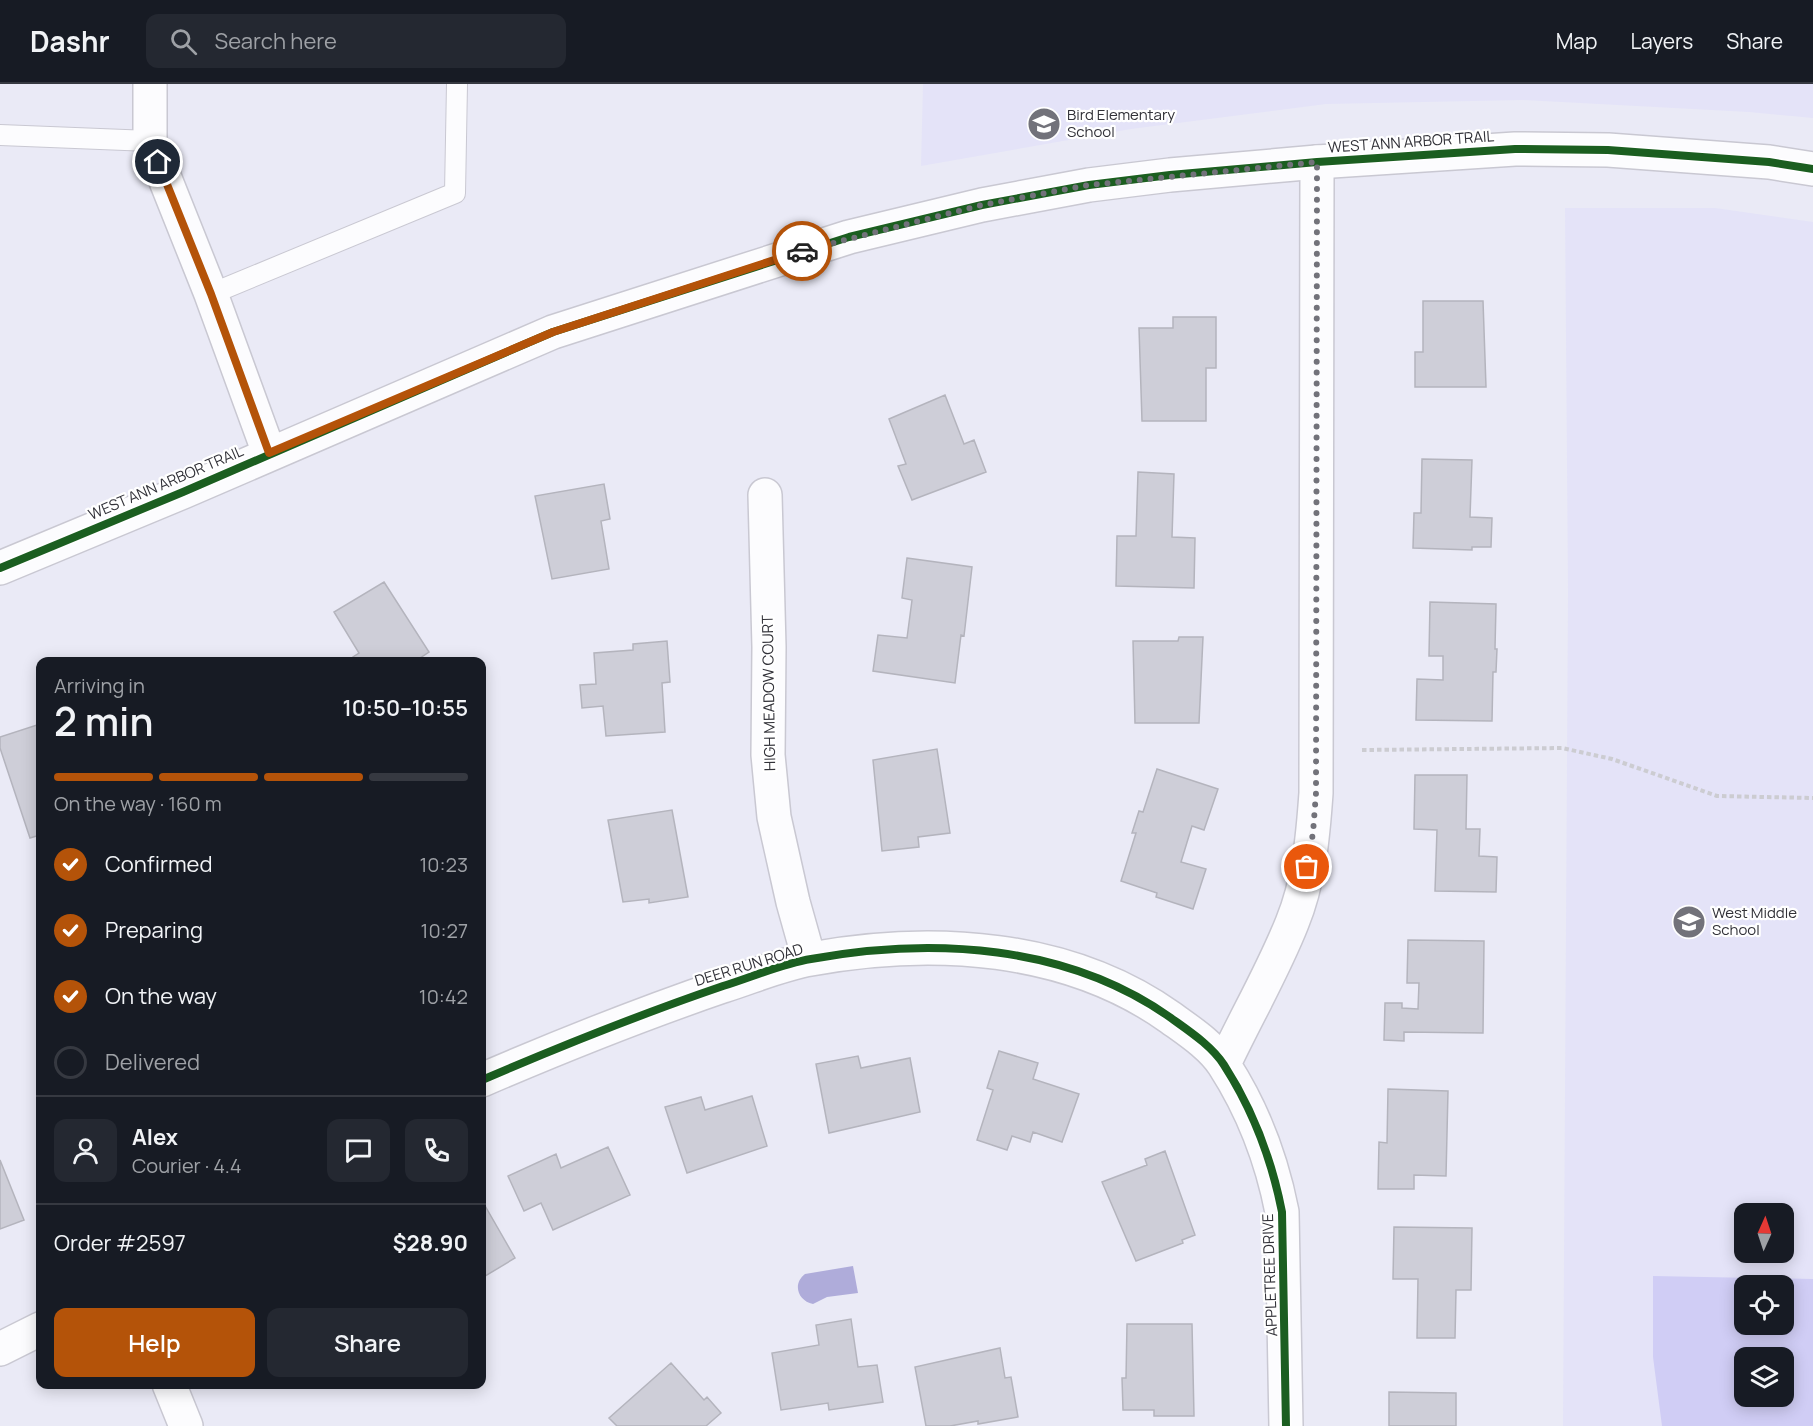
<!DOCTYPE html>
<meta charset="utf-8">
<style>
body{margin:0;font-family:Manrope,sans-serif;background:#242831;color:#f1f3f6;height:100vh;display:flex;flex-direction:column;font-size:22px;white-space:nowrap}
*{box-sizing:border-box;margin:0}
p{font-size:20px;color:#9ea1a6}
.icon{flex:none;width:33px;height:33px;fill:none;stroke:currentColor;stroke-width:2;stroke-linecap:round;stroke-linejoin:round}
.map{position:relative;flex:1;overflow:hidden}
.drawer{position:absolute;left:36px;top:573px;width:450px;height:732px;display:flex;flex-direction:column;background:#171b24;border-radius:12px;box-shadow:0 3px 15px #0003}
.drawer>*{flex:none}
.needle{width:39px;rotate:3deg}
.buttons{position:absolute;left:1734px;top:1119px;display:grid;gap:12px}
.buttons a{display:grid;place-items:center;width:60px;height:60px;border-radius:12px;background:#171b24;box-shadow:0 3px 15px #0003;font-size:30px}
.pin{position:absolute;display:grid;place-items:center;width:51px;height:51px;color:#fff;margin:-26px;border:3px solid #fff;border-radius:50%;box-shadow:0 2px 6px #0007}
.courier{position:absolute;display:grid;place-items:center;width:60px;height:60px;margin:-30px;border:4px solid #b45309;border-radius:50%;background:#fff;color:#222;box-shadow:0 2px 8px #0007}
.headline em{font-style:normal;font-weight:600}
.headline div{display:flex;flex-direction:column-reverse}
.headline{display:flex;align-items:center;justify-content:space-between;height:102px;padding:0 18px}
h1{font-size:39px;font-weight:600;line-height:45px}
.bar{display:grid;grid-template-columns:repeat(4,1fr);gap:9px 6px;align-content:center;height:72px;padding:0 18px}
.bar i{height:8px;border-radius:4px;background:#363941}
.bar .on{background:#b45309}
.bar p{grid-column:span 4}
.line{display:flex;align-items:center;gap:15px;padding:0 18px;border-top:2px solid #363941}
.line div{flex:1}
.round{display:grid;place-items:center;flex:none;width:63px;height:63px;border-radius:12px;background:#242831}
ol{padding:0 18px;list-style:none}
li{display:flex;align-items:center;gap:18px;height:66px}
li p{margin-inline-start:auto}
li .icon{padding:6px;border-radius:50%;background:#b45309;color:#fff;stroke-width:4}
li:last-child{color:#9ea1a6}
li i{width:33px;height:33px;border:3px solid #363941;border-radius:50%}
.primary-button{display:flex;gap:12px;margin-top:auto;padding:12px 18px}
.primary-button a{flex:1;height:69px;border-radius:12px;background:#b45309;color:#fff;font-size:24px;font-weight:600;line-height:69px;text-align:center}
.primary-button a+a{background:#242831;color:#f1f3f6}
header{display:flex;align-items:center;gap:36px;box-sizing:border-box;height:84px;padding:0 30px;background:#171b24;border-bottom:2px solid #363941}
header strong{font-size:28px}
nav{display:flex;gap:33px;margin-inline-start:auto;font-size:21px}
.search{width:420px;height:54px;background:#242831;display:flex;align-items:center;gap:15px;box-sizing:border-box;padding:0 21px;border-radius:12px;color:#9ea1a6;font-size:22px}
.map>svg:first-child{display:block}
.built{fill:#e4e3f8;fill-rule:evenodd}
.green{fill:#d0cdf5;fill-rule:evenodd}
.water{fill:#afacda}
.building{fill:#ceced8;stroke:#b4b4bd;stroke-width:1.5}
.lines{fill:none;stroke-linecap:round;stroke-linejoin:round}
.lane-casing{stroke:#c9c8d2;stroke-width:22}
.street-casing{stroke:#c9c8d2;stroke-width:36}
.secondary-casing{stroke:#c9c8d2;stroke-width:36}
.path{stroke:#ccccd1;stroke-width:4;stroke-dasharray:4.5 3;stroke-linecap:butt}
.lane{stroke:#fcfcfe;stroke-width:20}
.street{stroke:#fcfcfe;stroke-width:33}
.secondary{stroke:#fcfcfe;stroke-width:33}
.cycleway-casing{stroke:#fff;stroke-width:11}
.cycleway{stroke:#1b5e20;stroke-width:8}
.done{stroke:#72727a;stroke-width:6;stroke-dasharray:0 10.8}
.route{stroke:#b45309;stroke-width:8}
.labels{text-anchor:middle;stroke-width:4.5;stroke-linejoin:round;paint-order:stroke}
.poi-label{font-size:15px;fill:#313138;stroke:#fff;text-anchor:start}
.street-label{font-size:15px;fill:#313138;stroke:#fff}
</style>
<header>
<strong>Dashr</strong>
<div class="search"><svg class="icon" aria-label="search" viewBox="0 0 24 24"><circle cx="10" cy="10" r="6"/><path d="M15 15l6 6"/></svg>Search here</div>
<nav><a>Map</a><a>Layers</a><a>Share</a></nav>
</header>
<div class="map">
<svg width="1813" height="1342" viewBox="0 0 1813 1342">
<rect width="100%" height="100%" fill="#eaeaf6"/>
<!-- built -->
<path class="built" d="M923,0H1813V34L1749,28L1522,16L1326,20L1131,45L921,82Z
M1565,124H1715L1813,138V1342H1563L1568,508ZM1744,1130H1784V1168H1744ZM1744,1202H1784V1240H1744ZM1744,1274H1784V1312H1744Z"/>
<!-- green -->
<path class="green" d="M1653,1192L1813,1195V1342H1662L1653,1273ZM1744,1202H1784V1240H1744ZM1744,1274H1784V1312H1744Z"/>
<!-- water -->
<path class="water" d="M853,1182L858,1209L827,1213L813,1220C798,1217 792,1200 805,1190Z"/>
<!-- building -->
<path class="building" d="M1423,217H1483L1486,303H1415V268H1423Z
M1173,233H1216V284H1206V337H1142L1139,244H1173Z
M945,311L964,360L974,356L986,388L912,416L898,382L906,380L889,335Z
M1422,375L1472,376L1470,433L1492,434L1491,463H1472V466L1413,464L1414,429H1421Z
M1138,388L1174,390L1172,453L1195,454L1194,504L1116,502L1117,452H1136Z
M604,400L610,435L601,437L609,485L552,495L535,412Z
M907,474L972,483L964,552L961,551L955,599L873,587L878,551L907,554L912,516L902,514Z
M384,498L429,568L414,578H356L353,573L359,569L334,528Z
M1430,518L1496,520L1495,565H1497L1496,588H1493L1492,637L1416,636L1417,595L1443,596V572H1429Z
M1179,553H1203L1199,639H1135L1133,557H1178Z
M667,557L670,598L662,599L665,648L606,652L603,622L582,624L580,601L596,600L594,569L633,566V560Z
M40,640V751L30,754L0,664V653Z
M937,665L950,749L918,753L919,763L882,767L873,676Z
M1157,685L1218,705L1204,746L1192,742L1181,778L1206,785L1193,825L1156,813L1157,809L1121,797L1136,749H1132L1139,727L1143,728Z
M1415,691H1467L1466,745H1480L1479,772L1497,773L1496,808L1435,807L1437,746L1414,745Z
M672,726L688,813L649,819V815L623,818L608,736Z
M1408,856L1484,857L1483,949L1404,948V957L1384,956L1385,919H1402V924L1418,925L1419,899H1407Z
M999,967L1038,979L1033,995L1079,1010L1062,1058L1033,1048L1030,1058L1012,1052L1007,1066L977,1056L993,1006L987,1004Z
M858,972L861,984L910,974L920,1028L829,1049L816,980Z
M1388,1005L1448,1007L1446,1092L1414,1091V1105H1378L1379,1058L1387,1059Z
M752,1012L767,1062L687,1089L665,1023L701,1013L705,1026Z
M608,1063L630,1111L553,1146L541,1119L524,1127L508,1092L556,1070L561,1084Z
M1165,1067L1195,1151L1182,1156L1183,1159L1136,1177L1102,1098L1147,1081L1145,1075Z
M0,1076L24,1136L0,1145Z
M484,1120L515,1174L482,1194V1121Z
M1394,1143L1472,1144L1471,1206H1456L1455,1254H1417L1418,1195H1393Z
M851,1235L858,1283L877,1281L883,1318L829,1326L828,1319L781,1326L772,1269L819,1261L816,1241Z
M1127,1240H1192L1194,1332H1154V1326H1123L1122,1294H1126Z
M1000,1264L1005,1294L1011,1293L1018,1333L978,1340V1337L950,1342H926L915,1283Z
M671,1279L704,1316L707,1313L721,1329L706,1342H617L609,1334Z
M1389,1308L1456,1309V1342H1389Z"/>
<g class="lines">
<defs>
<path id="lane" d="M0,51L150,57
M211,210L455,109L457,0"/>
<path id="street" d="M150,0V57L211,210L269,369
M765,411L769,563L768,671L774,733L793,818L809,875
M1224,980C1246,933 1273,887 1292,839C1309,798 1313,752 1316,709L1317,78
M482,996C561,962 641,930 723,902C752,893 781,880 811,875C932,853 1067,860 1171,934C1189,947 1212,962 1224,981C1253,1026 1272,1077 1282,1128L1286,1342
M0,1265L40,1245
M169,1300L186,1342"/>
<path id="secondary" d="M0,484L183,408L553,248L849,153L982,121L1089,101L1170,91L1317,78L1515,65L1608,66L1769,78L1813,85"/>
</defs>
<!-- lane casing -->
<use href="#lane" class="lane-casing"/>
<!-- street casing -->
<use href="#street" class="street-casing"/>
<!-- secondary casing -->
<use href="#secondary" class="secondary-casing"/>
<!-- path -->
<path class="path" d="M1362,666L1562,664L1612,675L1717,712L1813,714"/>
<!-- lane -->
<use href="#lane" class="lane"/>
<!-- street -->
<use href="#street" class="street"/>
<!-- secondary -->
<use href="#secondary" class="secondary"/>
<defs>
<path id="cycleway" d="M0,484L183,408L553,248L849,153L982,121L1089,101L1170,91L1317,78L1515,65L1608,66L1769,78L1813,85
M482,996C561,962 641,930 723,902C752,893 781,880 811,875C932,853 1067,860 1171,934C1189,947 1212,962 1224,981C1253,1026 1272,1077 1282,1128L1286,1342"/>
</defs>
<!-- cycleway casing -->
<use href="#cycleway" class="cycleway-casing"/>
<!-- cycleway -->
<use href="#cycleway" class="cycleway"/>
</g>
<g class="lines">
<!-- done -->
<path class="done" d="M802,167L982,121L1089,101L1317,78L1316,709L1313,749L1307,783"/>
<!-- route -->
<path class="route" d="M158,78L211,210L269,369L553,248L802,167"/>
</g>
<!-- icons -->
<defs>
<symbol id="school-disc" viewBox="-11 -11 22 22"><circle r="9.5" fill="#72727a" stroke="#fff"/><path d="M0-5L7-2L0 1L-7-2ZM-4 1L0 2.5L4 1V4Q0 6-4 4Z" fill="#fff"/></symbol>
</defs>
<g fill-rule="evenodd">
<use href="#school-disc" x="1025" y="21" width="38" height="38"/>
<use href="#school-disc" x="1670" y="819" width="38" height="38"/>
</g>
<g class="labels">
<!-- poi labels -->
<g class="poi-label">
<text x="1067" y="36">Bird Elementary<tspan x="1067" dy="17">School</tspan></text>
<text x="1712" y="834">West Middle<tspan x="1712" dy="17">School</tspan></text>
</g>
<!-- street labels -->
<g class="street-label">
<text transform="translate(1411 58) rotate(-4)" y="5">WEST ANN ARBOR TRAIL</text>
<text transform="translate(166 399) rotate(-23)" y="5">WEST ANN ARBOR TRAIL</text>
<text transform="translate(769 609) rotate(-91)" y="5">HIGH MEADOW COURT</text>
<text transform="translate(749 881) rotate(-17)" y="5">DEER RUN ROAD</text>
<text transform="translate(1270 1191) rotate(-92)" y="5">APPLETREE DRIVE</text>
</g>
</g>
</svg>
<div class="buttons">
<a><svg class="needle" viewBox="-14 -14 28 28"><path d="M0-13l5 13h-10z" fill="#e53935"/><path d="M0 13l5-13h-10z" fill="#9ea1a6"/></svg></a>
<a><svg class="icon" aria-label="locate" viewBox="0 0 24 24"><circle cx="12" cy="12" r="6"/><path d="M12 2v4M12 18v4M2 12h4M18 12h4"/></svg></a>
<a><svg class="icon" aria-label="layers" viewBox="0 0 24 24"><path d="M12 4l9 5-9 5-9-5zM3 14l9 5 9-5"/></svg></a>
</div>
<div class="pin" style="left:1307px;top:783px;background:#ea580c"><svg class="icon" aria-label="bag" viewBox="0 0 24 24"><path d="M5 8h14l-1 12H6zM9 8a3 3 0 0 1 6 0"/></svg></div>
<div class="pin" style="left:158px;top:78px;background:#1f2937"><svg class="icon" aria-label="home" viewBox="0 0 24 24"><path d="M3 11l9-7 9 7M6 9v11h12V9"/></svg></div>
<div class="courier" style="left:802px;top:167px"><svg class="icon" aria-label="car" viewBox="0 0 24 24"><path d="M5 17H2v-5l4-1 3-4h7l3 4 3 1v5h-3M9 17h6M6 11h13"/><circle cx="7" cy="17" r="2"/><circle cx="17" cy="17" r="2"/></svg></div>
<section class="drawer">
<div class="headline"><div><h1>2 min</h1><p>Arriving in</p></div><em>10:50–10:55</em></div>
<div class="bar"><i class="on"></i><i class="on"></i><i class="on"></i><i></i><p>On the way · 160 m</p></div>
<ol>
<li><svg class="icon" aria-label="check" viewBox="0 0 24 24"><path d="M5 12l5 5 9-10"/></svg>Confirmed<p>10:23</p></li>
<li><svg class="icon" aria-label="check" viewBox="0 0 24 24"><path d="M5 12l5 5 9-10"/></svg>Preparing<p>10:27</p></li>
<li><svg class="icon" aria-label="check" viewBox="0 0 24 24"><path d="M5 12l5 5 9-10"/></svg>On the way<p>10:42</p></li>
<li><i></i>Delivered</li>
</ol>
<div class="line" style="height:108px"><a class="round"><svg class="icon" aria-label="person" viewBox="0 0 24 24"><circle cx="12" cy="8" r="4"/><path d="M4 21q1-7 8-7t8 7"/></svg></a><div><b>Alex</b><p>Courier · 4.4</p></div><a class="round"><svg class="icon" aria-label="chat" viewBox="0 0 24 24"><path d="M4 5h16v11H9l-5 4z"/></svg></a><a class="round"><svg class="icon" aria-label="phone" viewBox="0 0 24 24"><path d="M5 4h4l2 5-3 2q2 4 5 5l2-3 5 2v4C11 20 4 13 5 4z"/></svg></a></div>
<div class="line" style="height:78px"><div>Order #2597</div><b>$28.90</b></div>
<div class="primary-button"><a>Help</a><a>Share</a></div>
</section>
</div>
